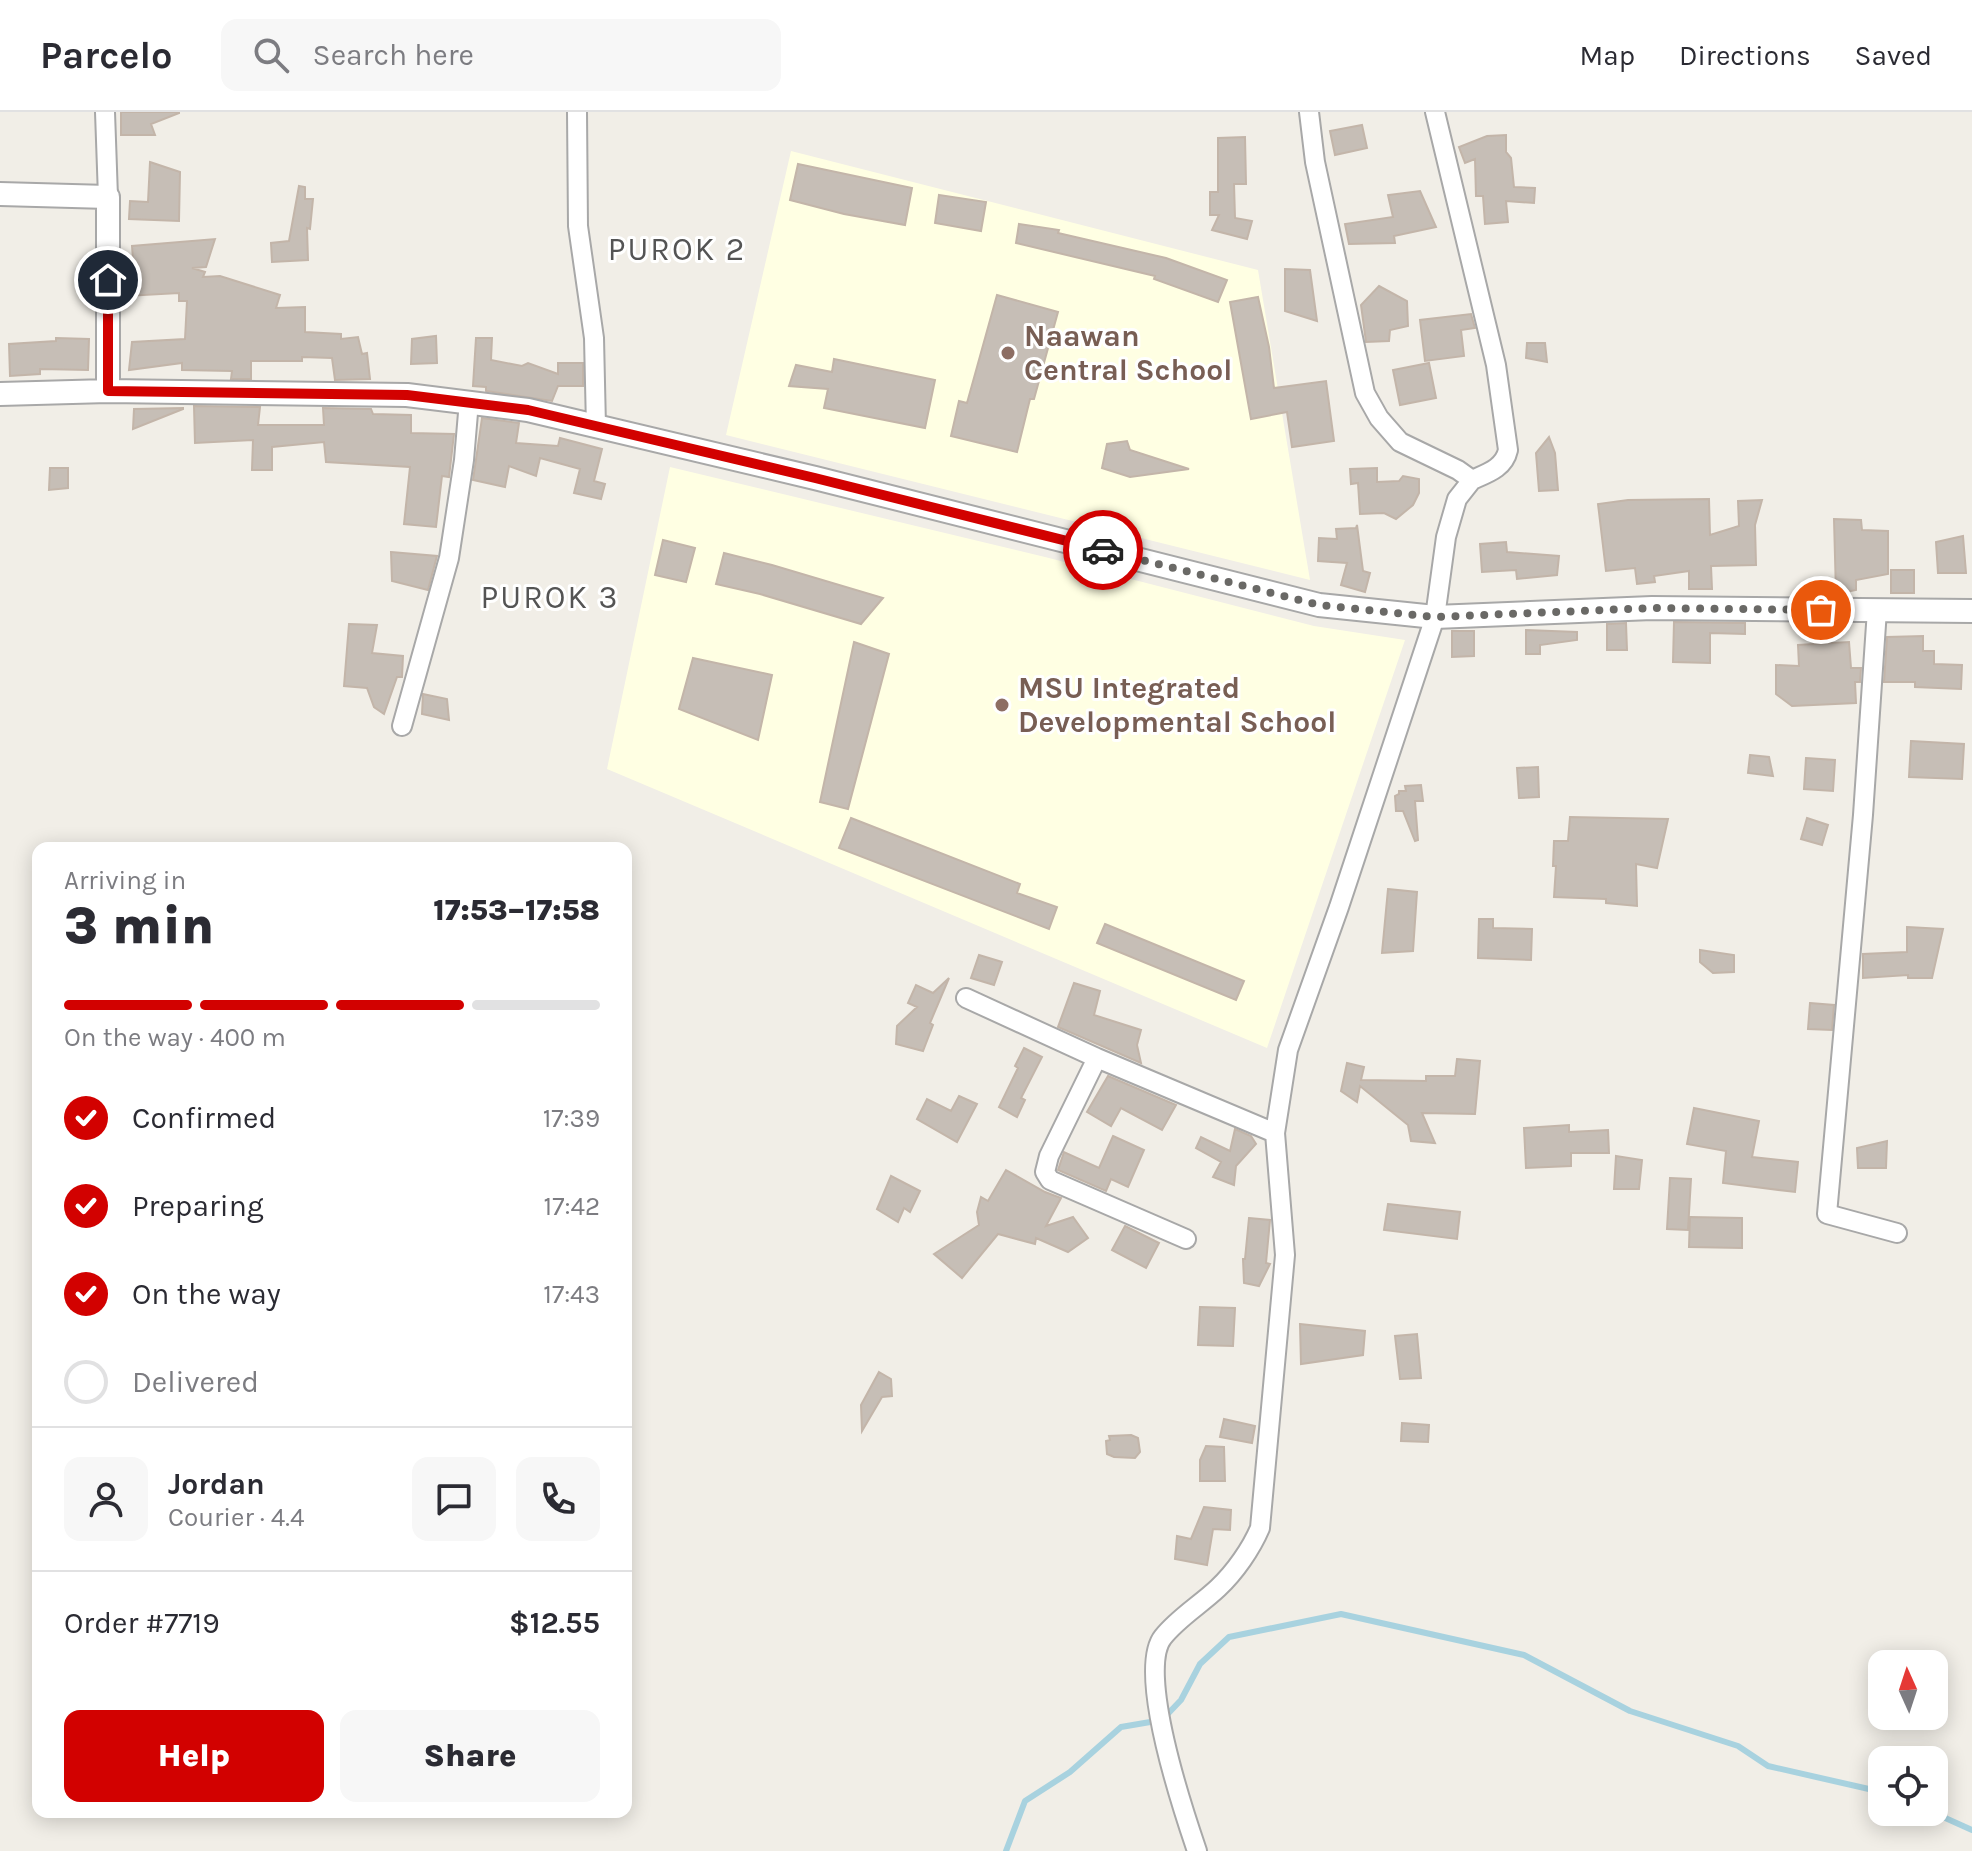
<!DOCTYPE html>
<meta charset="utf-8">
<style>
body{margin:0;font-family:Karla,sans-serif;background:#f7f7f7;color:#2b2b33;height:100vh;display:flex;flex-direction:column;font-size:30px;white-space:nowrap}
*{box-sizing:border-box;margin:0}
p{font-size:26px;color:#7c7c81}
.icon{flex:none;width:44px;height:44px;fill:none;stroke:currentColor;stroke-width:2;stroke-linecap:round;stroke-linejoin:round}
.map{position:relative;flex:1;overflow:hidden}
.sheet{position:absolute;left:32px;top:730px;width:600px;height:976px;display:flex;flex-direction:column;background:#fff;border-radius:16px;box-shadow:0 4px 20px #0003}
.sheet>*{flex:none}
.needle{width:52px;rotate:357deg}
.controls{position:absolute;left:1868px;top:1538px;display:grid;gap:16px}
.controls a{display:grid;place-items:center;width:80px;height:80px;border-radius:16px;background:#fff;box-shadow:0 4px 20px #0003;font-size:40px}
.pin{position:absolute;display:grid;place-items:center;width:68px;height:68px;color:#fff;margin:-34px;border:4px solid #fff;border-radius:50%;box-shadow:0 2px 8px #0007}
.courier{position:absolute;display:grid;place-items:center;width:80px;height:80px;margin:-40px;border:6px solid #d20100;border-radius:50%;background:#fff;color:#222;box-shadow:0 2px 10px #0007}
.summary em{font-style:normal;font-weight:800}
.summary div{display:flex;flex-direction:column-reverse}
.summary{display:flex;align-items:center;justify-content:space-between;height:136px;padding:0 32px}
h1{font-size:52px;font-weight:800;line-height:60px}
.bar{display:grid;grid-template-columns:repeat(4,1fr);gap:12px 8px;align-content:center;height:96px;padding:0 32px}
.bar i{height:10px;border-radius:6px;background:#e1e1e2}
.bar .current{background:#d20100}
.bar p{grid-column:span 4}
.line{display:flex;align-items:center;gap:20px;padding:0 32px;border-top:2px solid #e1e1e2}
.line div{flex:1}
.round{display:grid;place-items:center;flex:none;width:84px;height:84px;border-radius:16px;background:#f7f7f7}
ol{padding:0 32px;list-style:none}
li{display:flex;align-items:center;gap:24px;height:88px}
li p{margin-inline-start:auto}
li .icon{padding:8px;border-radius:50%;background:#d20100;color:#fff;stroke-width:4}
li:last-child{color:#7c7c81}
li i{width:44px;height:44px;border:4px solid #e1e1e2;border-radius:50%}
.primary-button{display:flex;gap:16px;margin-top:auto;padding:16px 32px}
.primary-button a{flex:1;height:92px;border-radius:16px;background:#d20100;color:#fff;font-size:32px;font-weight:800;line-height:92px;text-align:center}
.primary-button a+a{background:#f7f7f7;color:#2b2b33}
header{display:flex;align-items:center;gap:48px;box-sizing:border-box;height:112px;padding:0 40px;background:#fff;border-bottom:2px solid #e1e1e2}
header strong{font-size:38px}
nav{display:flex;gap:44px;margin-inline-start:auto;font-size:28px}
.search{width:560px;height:72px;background:#f7f7f7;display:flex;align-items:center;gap:20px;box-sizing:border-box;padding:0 28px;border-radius:16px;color:#7c7c81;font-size:30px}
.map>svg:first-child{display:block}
.education{fill:#ffffe3}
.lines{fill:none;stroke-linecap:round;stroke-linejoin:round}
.stream{stroke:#a8d2df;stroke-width:6}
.building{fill:#c6beb6;stroke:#c3b5a9;stroke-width:2}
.minor-casing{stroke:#a8a8a8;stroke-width:22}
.tertiary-casing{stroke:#a8a8a8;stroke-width:26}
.minor{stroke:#fff;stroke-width:18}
.tertiary{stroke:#fff;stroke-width:22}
.done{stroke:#6a6966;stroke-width:8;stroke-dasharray:0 14.4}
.route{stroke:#d20100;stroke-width:10}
.education-dot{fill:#8d6e63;stroke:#fff;stroke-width:3}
.labels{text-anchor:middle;stroke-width:6;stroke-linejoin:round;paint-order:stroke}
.education-label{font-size:30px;font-weight:bold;fill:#785e54;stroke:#fff;text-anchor:start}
.neighbourhood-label{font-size:32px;letter-spacing:2px;fill:#545454;stroke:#fff}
</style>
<header>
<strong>Parcelo</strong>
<div class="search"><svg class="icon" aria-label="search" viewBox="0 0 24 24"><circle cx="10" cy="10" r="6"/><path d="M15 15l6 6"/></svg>Search here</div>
<nav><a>Map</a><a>Directions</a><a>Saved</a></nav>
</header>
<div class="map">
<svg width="1972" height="1739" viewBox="0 0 1972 1739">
<rect width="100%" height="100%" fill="#f1eee7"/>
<!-- education -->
<path class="education" d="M791,39L1258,158L1310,468L726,323Z
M670,355L1045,445L1314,514L1405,528L1267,936L607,657Z"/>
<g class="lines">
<!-- stream -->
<path class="stream" d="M1932,1700L1972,1718
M1006,1739L1025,1689L1070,1660L1121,1615L1162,1608L1181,1588L1200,1552L1229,1525L1341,1502L1524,1543L1630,1599L1738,1634L1768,1654L1882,1680"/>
</g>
<!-- building -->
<path class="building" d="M121,0H179V1L151,12L155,23H121Z
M1362,13L1367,36L1335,43L1330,19Z
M1506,23V40L1511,46L1514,75L1535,76L1534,91L1506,89L1508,110L1485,112L1483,84H1476L1475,47L1465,51L1459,35L1487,24Z
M1245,25L1246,72H1234L1235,106L1252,109L1247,127L1212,118L1219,103H1210V80H1218V26Z
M150,50L180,60L179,109L129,107L130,89L148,90Z
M798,52L912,76L905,113L844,102L790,88Z
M299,74L305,75V87H313L310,117L307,116L308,148L272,150L271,131L289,129Z
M1420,79L1436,115L1394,124L1395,131L1349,132L1345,112L1393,105L1388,83Z
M939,83L986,90L981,119L935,111Z
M1019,112L1059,118L1058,121L1166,146L1227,168L1218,190L1154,167L1155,164L1016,131Z
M215,127L206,155L192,156L205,160L203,165L220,164L280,183L276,196L305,195V220L341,222V227L358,225L362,242L367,241L370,267L335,268L332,246L302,245V249H251V267H231L232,259L182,258V251L129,258L132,230L185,227L187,189H179V181L126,184L125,160H134L132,134Z
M1285,157L1310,158L1317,209L1285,199Z
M1379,174L1407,189L1408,214L1390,218L1389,229L1366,230L1361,193Z
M997,183L1058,200L1034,287H1030L1017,340L951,324L959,289L967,291Z
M1258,185L1269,235L1274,276L1326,269L1334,329L1292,335L1287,300L1251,307L1230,190Z
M1471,202L1475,216L1461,218L1464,244L1425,249L1420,208Z
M436,224L437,251L411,252L412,227Z
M56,226L89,227L88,258L40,257V262L10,264L9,232L56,229Z
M476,226H492L491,248L522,254L528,251L558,262V251H583V274H558L552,289L486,279V275L473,274Z
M1527,231H1545L1547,250L1526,246Z
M834,247L935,268L925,316L824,296L828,277L789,274L796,253L832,260Z
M1429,251L1436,286L1400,293L1393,258Z
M194,294L260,295L258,313H324L323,296L371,297L373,302L411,303V321L454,322L449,365L442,364L436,415L404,412L410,355L326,350L324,330L272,335V358H252L253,328L195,331Z
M183,296V297L133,317L134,297Z
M482,306L519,311L516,331L558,334L560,326L602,337L594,369L605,372L601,387L574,381L580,357L540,346L536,364L509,354L505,375L473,368Z
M1549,325L1555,341L1558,378L1539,379L1536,341Z
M1127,329L1130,338L1189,357L1130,365L1102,356L1107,332Z
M50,356H68V376L49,378Z
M1377,356V370L1399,369L1403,364L1419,367V381L1413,393L1396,407L1384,401L1360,402L1358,371L1351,372L1350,357Z
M1709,387L1710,423L1739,414L1738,389L1762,388L1755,413L1756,453L1711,454L1712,477H1689V459L1654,464L1655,470L1637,472L1635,456L1606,459L1598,392L1628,388Z
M1834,407L1861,408L1862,418L1888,419V462L1856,468V478L1836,482Z
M1357,413L1363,459L1370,461L1365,480L1341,473L1347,451L1318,449L1319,426L1337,427L1336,417L1356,416Z
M1963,424L1966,461H1938L1936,430Z
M663,428L695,436L686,470L655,463Z
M1506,430L1507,440L1559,444L1557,463L1517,467L1516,458L1482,460L1480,432Z
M391,440L437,444L428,478L392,469Z
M724,441L772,453L883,486L861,512L760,482L716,472Z
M1891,458H1914V481H1891Z
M1674,510L1745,511V522L1710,521V551L1673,550Z
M1626,511L1627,538H1607V512Z
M349,512L377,513L372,541L403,544L402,565H397L384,602L374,595L367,576L344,574Z
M1526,518L1577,520V528L1540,533V542H1526Z
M1452,519H1474V544L1452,545Z
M1923,524V539H1934V552L1962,553L1961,577L1915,575V570H1884L1887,525Z
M854,530L889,542L848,697L820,690Z
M1849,530L1851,556H1861L1860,570H1855L1856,591L1792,594L1776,582V553L1799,554L1798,533Z
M693,546L772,563L758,628L679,597Z
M423,582L447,587L449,608L422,602Z
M1911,629L1964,632L1962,667L1909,665Z
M1750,643L1769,645L1773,664L1748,661Z
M1806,646L1835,648L1833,679L1804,677Z
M1538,655L1539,685L1519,686L1517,656Z
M1421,673L1423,689H1415L1418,728L1415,729L1403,699H1396L1395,684L1399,682V679H1406L1405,674Z
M1570,705L1668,707L1657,756L1636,752L1637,794L1606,791V787L1554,785L1556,754H1553L1554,729H1568Z
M851,706L1020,772L1017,781L1057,795L1049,817L839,736Z
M1807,706L1828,713L1822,733L1801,727Z
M1388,777L1417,780L1413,839L1382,841Z
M1479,807H1493V816L1532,817L1531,848L1478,846Z
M1105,812L1244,869L1236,888L1097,831Z
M1907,815L1943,817L1932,866H1908V863L1863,866V842L1907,840Z
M1700,838L1734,843V860L1713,861L1700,850Z
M979,843L1002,850L994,873L971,866Z
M949,866L930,911L933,913L923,939L896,932L897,914L917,895L908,891L916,873L933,881Z
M1074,871L1100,879L1094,903L1141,918L1137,933L1141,951L1058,915Z
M1810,891L1834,893L1832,918L1808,917Z
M1024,936L1042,945L1021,986L1025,988L1017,1005L999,995L1018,956L1015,954Z
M1457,947L1480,949L1475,1002L1422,1001L1435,1031L1411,1029L1408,1013L1360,974L1357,990L1341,979L1347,951L1364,955L1361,968L1426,969V964H1455Z
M1108,964L1176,993L1162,1018L1121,996L1111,1014L1087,1000Z
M959,984L977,992L957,1030L917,1007L927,987L951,999Z
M1694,996L1759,1009L1752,1045L1798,1050L1795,1080L1723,1071L1726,1039L1687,1032Z
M1569,1013V1020L1608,1018L1609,1041H1571V1054L1526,1056L1524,1016Z
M1235,1017L1251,1024L1256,1032L1236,1054L1234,1073L1213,1065L1221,1050L1196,1036L1201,1025L1230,1039Z
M1113,1024L1144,1038L1128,1075L1111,1067L1106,1079L1058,1058L1064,1040L1099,1056Z
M1887,1029L1886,1056H1858L1857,1036Z
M1616,1044L1642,1048L1639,1077H1614Z
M1006,1058L1045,1080L1061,1086L1046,1114L1073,1105L1088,1126L1068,1140L1036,1126L1035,1132L998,1122L962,1166L934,1142L979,1113L977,1100L981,1085L988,1089Z
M891,1064L920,1079L910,1100L904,1096L898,1110L877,1097Z
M1670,1066L1691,1067L1688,1118L1667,1117Z
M1388,1092L1460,1100L1457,1127L1384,1118Z
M1690,1105L1742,1106V1136L1689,1135Z
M1249,1106L1270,1108L1266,1151L1270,1152L1259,1174L1244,1171L1243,1147H1245Z
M1125,1114L1159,1131L1146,1156L1112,1138Z
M1200,1195L1235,1196L1233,1234L1198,1233Z
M1300,1212L1365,1219L1363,1243L1301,1252Z
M1417,1222L1421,1266L1400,1267L1395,1224Z
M879,1260L891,1267L892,1284L882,1285L862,1319L861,1293Z
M1224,1307L1255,1314L1252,1331L1220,1325Z
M1402,1311L1429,1313L1428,1330L1401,1329Z
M1131,1323L1138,1326L1140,1340L1135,1346L1114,1345L1107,1342L1106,1329L1110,1328L1109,1324Z
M1206,1334L1224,1335L1225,1369H1200V1348Z
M1204,1395L1231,1398L1230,1418L1213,1417L1207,1453L1175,1447L1177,1424L1191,1427Z"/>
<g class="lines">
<defs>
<path id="minor" d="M105,0L108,85
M577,0L578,114L594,226L596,315
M1435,0L1496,253L1508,338C1504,356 1488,361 1472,368
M1877,498L1863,703L1827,1102L1897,1121
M402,614L449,446L464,348L469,289
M966,886L1097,946L1275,1021
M1097,946L1049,1044L1045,1060L1050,1068L1186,1127
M1197,1739C1183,1698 1136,1558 1163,1525C1178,1506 1200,1493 1218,1476C1235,1460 1251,1437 1260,1416L1285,1143L1275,1021L1288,938L1339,795L1435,505L1446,425L1457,387L1472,368L1458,358L1400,330L1379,306L1365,281L1315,50L1309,0"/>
<path id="tertiary" d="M0,82L108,85V279
M0,282L108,279L407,283L528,298L815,366L1319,493L1435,505L1652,496L1972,499"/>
</defs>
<!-- minor casing -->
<use href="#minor" class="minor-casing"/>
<!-- tertiary casing -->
<use href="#tertiary" class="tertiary-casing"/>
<!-- minor -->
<use href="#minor" class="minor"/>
<!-- tertiary -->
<use href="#tertiary" class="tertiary"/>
</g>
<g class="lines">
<!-- done -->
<path class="done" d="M1103,438L1319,493L1435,505L1652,496L1821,498"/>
<!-- route -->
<path class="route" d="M108,168V279L407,283L528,298L815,366L1103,438"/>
</g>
<!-- markers -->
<g class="education-dot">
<circle cx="1008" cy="241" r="8"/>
<circle cx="1002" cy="593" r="8"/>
</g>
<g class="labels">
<!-- education labels -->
<g class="education-label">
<text x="1024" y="234">Naawan<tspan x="1024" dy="34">Central School</tspan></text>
<text x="1018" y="586">MSU Integrated<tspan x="1018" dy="34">Developmental School</tspan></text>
</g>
<!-- neighbourhood labels -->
<g class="neighbourhood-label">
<text x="677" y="148">PUROK 2</text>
<text x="550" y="496">PUROK 3</text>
</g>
</g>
</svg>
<div class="controls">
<a><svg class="needle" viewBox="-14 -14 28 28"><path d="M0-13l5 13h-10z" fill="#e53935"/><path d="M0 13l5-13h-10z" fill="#7c7c81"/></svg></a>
<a><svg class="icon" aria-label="locate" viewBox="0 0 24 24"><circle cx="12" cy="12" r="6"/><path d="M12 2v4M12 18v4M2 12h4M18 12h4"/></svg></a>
</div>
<div class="pin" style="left:1821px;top:498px;background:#ea580c"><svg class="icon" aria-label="bag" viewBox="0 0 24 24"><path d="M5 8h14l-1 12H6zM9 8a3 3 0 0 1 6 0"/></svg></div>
<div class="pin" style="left:108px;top:168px;background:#1f2937"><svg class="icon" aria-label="home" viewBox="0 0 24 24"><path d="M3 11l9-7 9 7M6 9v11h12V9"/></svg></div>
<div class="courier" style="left:1103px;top:438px"><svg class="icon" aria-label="car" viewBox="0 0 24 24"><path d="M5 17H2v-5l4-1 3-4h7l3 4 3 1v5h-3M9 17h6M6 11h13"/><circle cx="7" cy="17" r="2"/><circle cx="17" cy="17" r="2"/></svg></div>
<section class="sheet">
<div class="summary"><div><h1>3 min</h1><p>Arriving in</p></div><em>17:53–17:58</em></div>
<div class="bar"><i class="current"></i><i class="current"></i><i class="current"></i><i></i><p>On the way · 400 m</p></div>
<ol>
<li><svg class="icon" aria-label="check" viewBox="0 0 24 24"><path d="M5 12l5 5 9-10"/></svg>Confirmed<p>17:39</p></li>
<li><svg class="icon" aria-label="check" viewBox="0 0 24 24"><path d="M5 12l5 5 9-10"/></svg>Preparing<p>17:42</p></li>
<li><svg class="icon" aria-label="check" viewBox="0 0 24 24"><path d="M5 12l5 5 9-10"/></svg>On the way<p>17:43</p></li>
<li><i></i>Delivered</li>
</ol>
<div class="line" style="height:144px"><a class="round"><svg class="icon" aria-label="person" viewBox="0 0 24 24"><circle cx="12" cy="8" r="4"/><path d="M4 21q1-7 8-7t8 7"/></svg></a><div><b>Jordan</b><p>Courier · 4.4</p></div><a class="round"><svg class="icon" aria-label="chat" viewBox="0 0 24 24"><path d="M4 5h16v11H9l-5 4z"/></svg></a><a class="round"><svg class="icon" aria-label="phone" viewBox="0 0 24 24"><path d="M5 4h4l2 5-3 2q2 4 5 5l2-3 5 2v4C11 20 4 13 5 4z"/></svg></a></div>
<div class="line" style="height:104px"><div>Order #7719</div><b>$12.55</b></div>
<div class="primary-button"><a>Help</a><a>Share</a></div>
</section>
</div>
